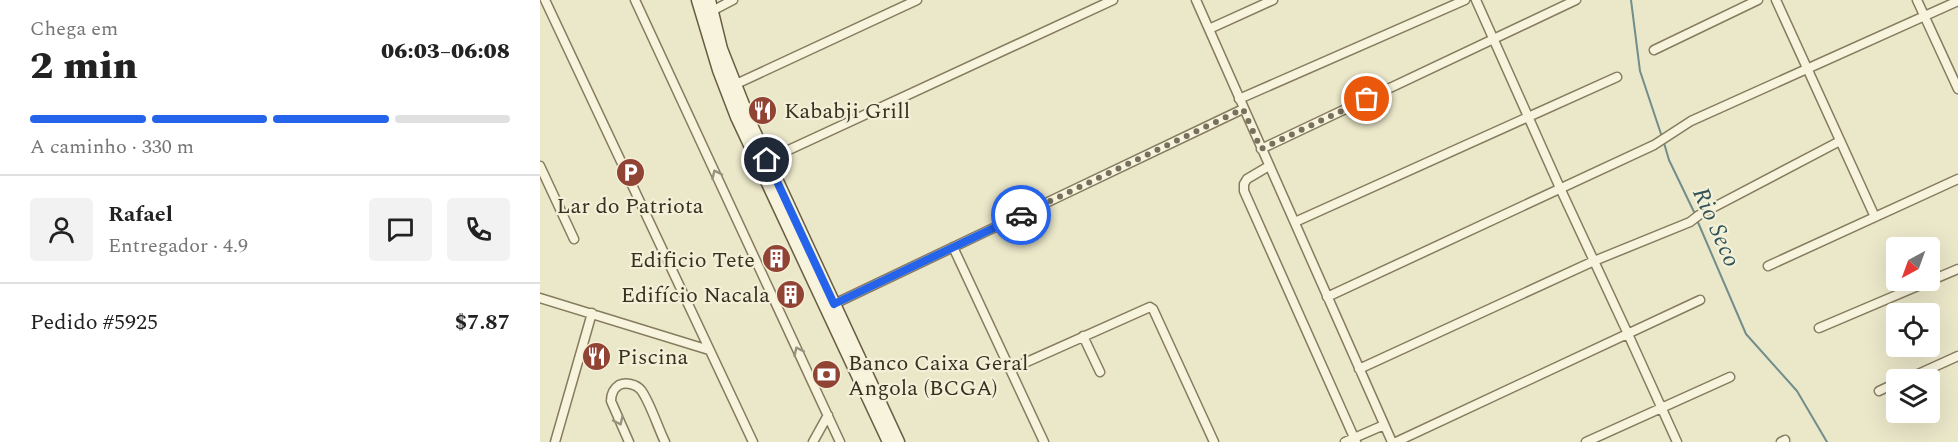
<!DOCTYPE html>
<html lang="pt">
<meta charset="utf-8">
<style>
body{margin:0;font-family:Spectral,serif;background:#f2f2f2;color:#222;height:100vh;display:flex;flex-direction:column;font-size:22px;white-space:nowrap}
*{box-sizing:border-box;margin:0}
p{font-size:20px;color:#767676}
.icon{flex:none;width:33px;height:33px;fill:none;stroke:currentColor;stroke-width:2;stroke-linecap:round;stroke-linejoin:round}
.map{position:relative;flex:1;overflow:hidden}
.drawer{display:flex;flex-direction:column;background:#fff;width:540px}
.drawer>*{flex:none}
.needle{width:39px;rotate:221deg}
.controls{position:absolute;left:1346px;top:237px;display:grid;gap:12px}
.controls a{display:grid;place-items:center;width:54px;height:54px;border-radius:6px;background:#fff;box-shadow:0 6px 24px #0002;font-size:30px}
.pin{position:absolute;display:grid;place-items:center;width:51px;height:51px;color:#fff;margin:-26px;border:3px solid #fff;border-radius:50%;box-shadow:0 2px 6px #0007}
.courier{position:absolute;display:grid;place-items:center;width:60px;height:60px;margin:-30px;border:4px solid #2563eb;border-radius:50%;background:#fff;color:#222;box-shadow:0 2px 8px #0007}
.head em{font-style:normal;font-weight:800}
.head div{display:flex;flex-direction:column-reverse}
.head{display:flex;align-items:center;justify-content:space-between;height:102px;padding:0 30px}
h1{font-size:39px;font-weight:800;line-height:45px}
.bar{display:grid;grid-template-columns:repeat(4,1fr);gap:9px 6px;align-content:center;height:72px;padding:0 30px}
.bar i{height:8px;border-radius:4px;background:#e0e0e0}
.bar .active{background:#2563eb}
.bar p{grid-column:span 4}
.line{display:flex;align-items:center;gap:15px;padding:0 30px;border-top:2px solid #e0e0e0}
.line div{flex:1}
.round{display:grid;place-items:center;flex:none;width:63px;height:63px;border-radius:6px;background:#f2f2f2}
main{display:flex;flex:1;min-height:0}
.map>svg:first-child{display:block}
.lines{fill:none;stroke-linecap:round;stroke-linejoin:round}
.stream{stroke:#718e8c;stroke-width:2}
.street-casing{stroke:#867b5f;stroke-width:11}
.secondary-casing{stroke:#685c42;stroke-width:15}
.street{stroke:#f7f3dc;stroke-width:8}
.secondary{stroke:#f7f3dc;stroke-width:12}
.oneway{stroke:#98927e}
.done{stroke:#77705c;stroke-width:6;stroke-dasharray:0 10.8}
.route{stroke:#2563eb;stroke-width:8}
.labels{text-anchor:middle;stroke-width:4.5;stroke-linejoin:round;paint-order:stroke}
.poi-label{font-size:22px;fill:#383021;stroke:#f3f0d8;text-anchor:start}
.water-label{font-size:24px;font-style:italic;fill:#325357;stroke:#f3f0d8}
</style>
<main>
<section class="drawer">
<div class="head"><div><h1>2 min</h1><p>Chega em</p></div><em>06:03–06:08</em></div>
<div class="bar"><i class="active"></i><i class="active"></i><i class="active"></i><i></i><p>A caminho · 330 m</p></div>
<div class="line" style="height:108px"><a class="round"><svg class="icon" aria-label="person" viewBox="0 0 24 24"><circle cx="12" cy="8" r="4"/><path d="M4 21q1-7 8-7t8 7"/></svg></a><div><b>Rafael</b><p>Entregador · 4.9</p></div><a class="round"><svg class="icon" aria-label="chat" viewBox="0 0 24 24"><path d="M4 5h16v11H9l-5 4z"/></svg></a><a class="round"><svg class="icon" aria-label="phone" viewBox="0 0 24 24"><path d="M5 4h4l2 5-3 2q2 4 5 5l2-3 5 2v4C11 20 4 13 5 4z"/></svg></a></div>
<div class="line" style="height:78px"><div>Pedido #5925</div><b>$7.87</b></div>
</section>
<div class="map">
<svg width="1418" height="442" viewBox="0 0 1418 442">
<rect width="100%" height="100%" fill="#ebe7c9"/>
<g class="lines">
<!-- stream -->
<path class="stream" d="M1091,0L1100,71L1122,137
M1124,143L1129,160L1155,214
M1157,220L1206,334L1257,391L1287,442"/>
<defs>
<path id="street" d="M5,0L213,442
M95,0L300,442
M656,0L852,442
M936,0L1020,188L1088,334L1137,442
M1236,0L1335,217
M1377,0L1418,89
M172,11L193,0
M669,29L733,0
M1114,50L1218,0
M194,85L377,0
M699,99L925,0
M721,149L1036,0
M227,160L573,0
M0,166L34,239
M729,166L707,179L704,184V191L816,442
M755,222L1077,77
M413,247L504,442
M1228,266L1418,179
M787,297L1114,145L1151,121L1418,1
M0,298L169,350
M294,304L703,109
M1279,328L1418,269
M543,336L560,372
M471,369L610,307L613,309L674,442
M819,369L1054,261L1150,222L1159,215L1300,141
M1365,380L1418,356
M1339,391L1356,383
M15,442L52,313
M89,442L71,401C71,394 73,389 79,385C86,382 96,384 101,390C110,402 118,428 125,442
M273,442L288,415
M805,442L844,425
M856,442L1160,300
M1046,442L1190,377
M1241,442L1245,440"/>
<path id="secondary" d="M158,0L179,70L197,117L349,442
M169,0L181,49L211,125L358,442"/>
</defs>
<!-- street casing -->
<use href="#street" class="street-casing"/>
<!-- secondary casing -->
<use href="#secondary" class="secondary-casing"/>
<!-- street -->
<use href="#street" class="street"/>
<!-- secondary -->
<use href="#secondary" class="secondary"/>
</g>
<!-- one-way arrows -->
<defs><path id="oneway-chevron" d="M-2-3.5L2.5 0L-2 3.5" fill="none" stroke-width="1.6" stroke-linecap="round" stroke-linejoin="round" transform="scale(1.5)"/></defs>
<g class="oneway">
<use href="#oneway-chevron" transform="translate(176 174) rotate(-115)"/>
<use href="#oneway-chevron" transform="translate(258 351) rotate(-115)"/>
<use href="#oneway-chevron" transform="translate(79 421) rotate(65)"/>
</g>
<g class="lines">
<!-- done -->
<path class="done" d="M481,215L703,109L721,149L827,99"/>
<!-- route -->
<path class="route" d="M227,160L294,304L481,215"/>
</g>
<!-- icons -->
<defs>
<symbol id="restaurant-disc" viewBox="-11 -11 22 22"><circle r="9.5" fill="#914334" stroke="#f3f0d8"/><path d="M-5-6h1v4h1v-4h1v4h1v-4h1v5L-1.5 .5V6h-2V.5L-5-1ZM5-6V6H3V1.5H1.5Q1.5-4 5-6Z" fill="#fff"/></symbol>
<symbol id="parking-disc" viewBox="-11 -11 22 22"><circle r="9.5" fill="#914334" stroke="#f3f0d8"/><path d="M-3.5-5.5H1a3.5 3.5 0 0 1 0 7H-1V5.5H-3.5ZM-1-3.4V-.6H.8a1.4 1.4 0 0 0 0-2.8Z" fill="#fff"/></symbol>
<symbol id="building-disc" viewBox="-11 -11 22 22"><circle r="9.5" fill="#914334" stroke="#f3f0d8"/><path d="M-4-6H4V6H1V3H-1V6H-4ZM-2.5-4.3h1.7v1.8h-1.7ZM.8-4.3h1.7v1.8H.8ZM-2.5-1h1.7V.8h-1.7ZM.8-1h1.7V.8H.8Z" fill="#fff"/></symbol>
<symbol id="bank-disc" viewBox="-11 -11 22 22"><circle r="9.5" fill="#914334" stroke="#f3f0d8"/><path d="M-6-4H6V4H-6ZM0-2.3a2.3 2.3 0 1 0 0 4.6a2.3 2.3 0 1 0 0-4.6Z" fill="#fff"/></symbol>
</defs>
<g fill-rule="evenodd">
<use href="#restaurant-disc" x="206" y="94" width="33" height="33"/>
<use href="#parking-disc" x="74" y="156" width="33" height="33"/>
<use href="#building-disc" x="220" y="242" width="33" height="33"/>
<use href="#building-disc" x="234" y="278" width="33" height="33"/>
<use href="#restaurant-disc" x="40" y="340" width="33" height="33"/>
<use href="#bank-disc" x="270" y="358" width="33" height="33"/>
</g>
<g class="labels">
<!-- poi labels -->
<g class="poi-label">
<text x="244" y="118">Kababji Grill</text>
<text x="90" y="213" text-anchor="middle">Lar do Patriota</text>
<text x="215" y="267" text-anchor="end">Edificio Tete</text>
<text x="230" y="302" text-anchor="end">Edifício Nacala</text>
<text x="77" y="364">Piscina</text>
<text x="308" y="370">Banco Caixa Geral<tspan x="308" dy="25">Angola (BCGA)</tspan></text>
</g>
<!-- water labels -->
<g class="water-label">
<text transform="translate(1177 227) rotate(66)" y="8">Rio Seco</text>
</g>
</g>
</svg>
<div class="controls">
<a><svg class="needle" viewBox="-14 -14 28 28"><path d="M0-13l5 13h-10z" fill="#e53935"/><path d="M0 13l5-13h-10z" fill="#767676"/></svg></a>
<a><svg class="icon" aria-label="locate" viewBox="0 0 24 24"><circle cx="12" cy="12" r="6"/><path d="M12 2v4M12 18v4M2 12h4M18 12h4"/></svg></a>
<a><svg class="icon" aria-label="layers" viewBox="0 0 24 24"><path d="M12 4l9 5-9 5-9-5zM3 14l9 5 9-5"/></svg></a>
</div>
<div class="pin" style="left:827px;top:99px;background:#ea580c"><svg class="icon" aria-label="bag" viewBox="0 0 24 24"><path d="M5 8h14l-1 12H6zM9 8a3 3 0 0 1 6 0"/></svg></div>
<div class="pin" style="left:227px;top:160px;background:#1f2937"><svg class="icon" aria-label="home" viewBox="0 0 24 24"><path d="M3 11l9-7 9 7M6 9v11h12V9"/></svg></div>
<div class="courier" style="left:481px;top:215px"><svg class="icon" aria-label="car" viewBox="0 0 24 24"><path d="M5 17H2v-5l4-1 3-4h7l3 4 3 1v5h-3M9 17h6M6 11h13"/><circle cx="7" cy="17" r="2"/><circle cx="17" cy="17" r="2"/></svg></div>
</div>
</main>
